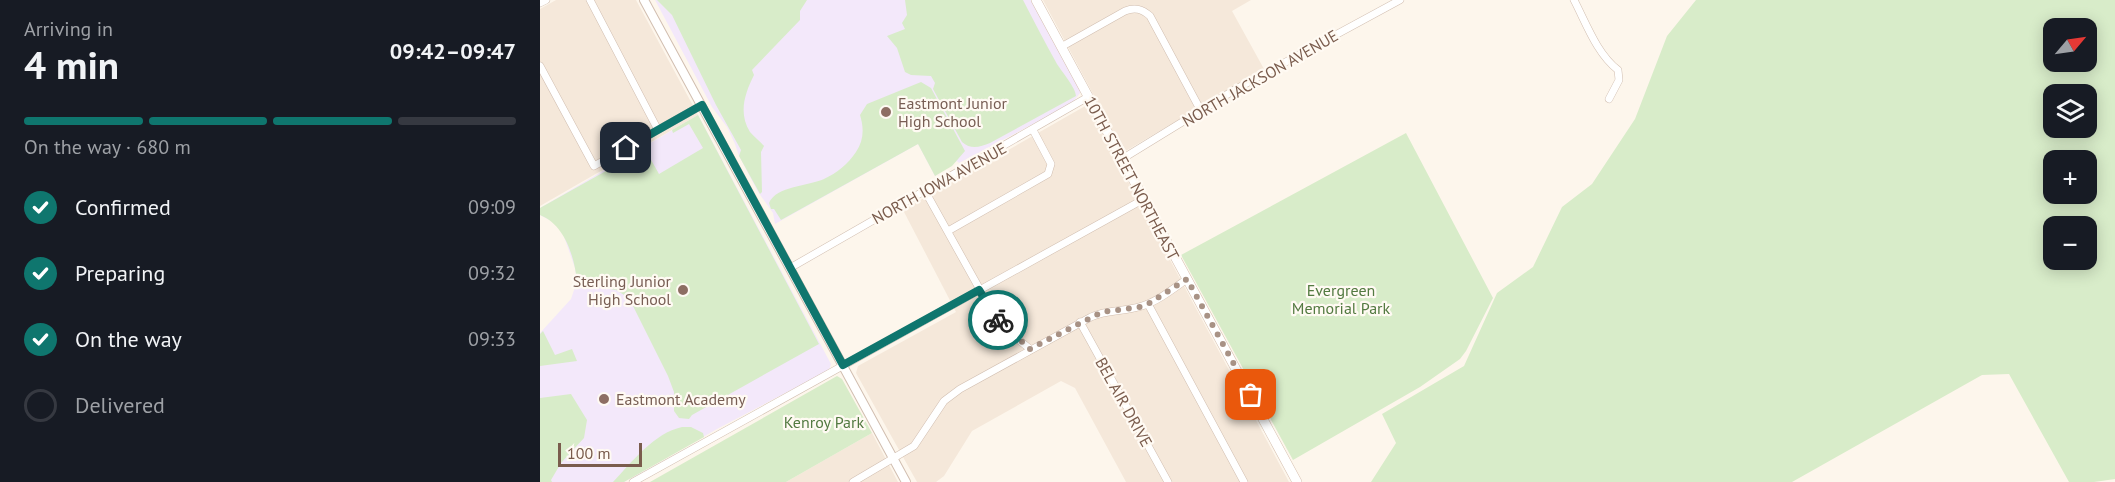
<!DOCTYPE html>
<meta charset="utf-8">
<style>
body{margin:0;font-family:"PT Sans",sans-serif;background:#242831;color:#f1f3f6;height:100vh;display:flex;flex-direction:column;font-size:22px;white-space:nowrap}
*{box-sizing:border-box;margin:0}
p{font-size:20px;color:#9ea1a6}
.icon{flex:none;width:33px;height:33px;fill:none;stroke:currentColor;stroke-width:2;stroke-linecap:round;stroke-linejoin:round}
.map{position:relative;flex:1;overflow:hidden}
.drawer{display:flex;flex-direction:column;background:#171b24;width:540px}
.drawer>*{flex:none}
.needle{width:39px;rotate:61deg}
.controls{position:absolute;left:1503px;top:18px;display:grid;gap:12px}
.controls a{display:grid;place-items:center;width:54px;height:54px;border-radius:12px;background:#171b24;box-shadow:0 3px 15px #0003;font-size:30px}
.scale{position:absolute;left:18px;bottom:15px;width:84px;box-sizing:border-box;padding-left:6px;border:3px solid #7a5c4d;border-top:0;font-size:16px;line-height:21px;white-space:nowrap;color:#7a5c4d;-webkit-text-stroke:4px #fffaf3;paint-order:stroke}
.pin{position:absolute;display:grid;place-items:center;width:51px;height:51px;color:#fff;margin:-26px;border-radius:12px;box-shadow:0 3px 9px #0006}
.courier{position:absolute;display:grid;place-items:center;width:60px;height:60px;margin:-30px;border:4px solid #0f766e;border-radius:50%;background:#fff;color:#222;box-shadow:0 2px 8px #0007}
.headline em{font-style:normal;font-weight:700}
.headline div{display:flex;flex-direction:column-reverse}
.headline{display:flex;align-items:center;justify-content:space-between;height:102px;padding:0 24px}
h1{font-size:39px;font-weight:700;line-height:45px}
.bar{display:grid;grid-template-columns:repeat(4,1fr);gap:9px 6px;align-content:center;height:72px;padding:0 24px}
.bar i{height:8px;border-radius:4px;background:#363941}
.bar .active{background:#0f766e}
.bar p{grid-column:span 4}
ol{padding:0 24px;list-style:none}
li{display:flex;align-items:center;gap:18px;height:66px}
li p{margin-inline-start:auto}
li .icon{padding:6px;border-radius:50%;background:#0f766e;color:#fff;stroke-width:4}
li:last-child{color:#9ea1a6}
li i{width:33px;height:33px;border:3px solid #363941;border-radius:50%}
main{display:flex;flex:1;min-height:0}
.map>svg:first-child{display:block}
.residential{fill:#f5e8da}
.education{fill:#f3e8fa}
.green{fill:#d8ecc9;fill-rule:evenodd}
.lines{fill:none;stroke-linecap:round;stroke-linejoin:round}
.minor-casing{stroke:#d1beb0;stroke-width:8}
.tertiary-casing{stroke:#d1beb0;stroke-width:10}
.secondary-casing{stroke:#d6c0b0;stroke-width:10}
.minor{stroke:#fff;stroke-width:7}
.tertiary{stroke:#fff;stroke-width:8}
.secondary{stroke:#fff;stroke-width:9}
.done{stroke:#a89285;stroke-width:6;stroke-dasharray:0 10.8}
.route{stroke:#0f766e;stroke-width:8}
.education-dot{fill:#8d6e63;stroke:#fffaf3;stroke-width:2}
.labels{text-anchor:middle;stroke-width:4.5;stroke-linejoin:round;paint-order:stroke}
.street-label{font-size:16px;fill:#7a5c4d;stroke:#fffaf3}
.education-label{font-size:16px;fill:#785e54;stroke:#fffaf3;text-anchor:start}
.park-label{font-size:16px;fill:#537a41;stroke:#fffaf3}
</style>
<main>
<section class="drawer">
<div class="headline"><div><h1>4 min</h1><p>Arriving in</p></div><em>09:42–09:47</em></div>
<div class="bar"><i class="active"></i><i class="active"></i><i class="active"></i><i></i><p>On the way · 680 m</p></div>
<ol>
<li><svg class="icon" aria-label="check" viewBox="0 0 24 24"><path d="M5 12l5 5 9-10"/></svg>Confirmed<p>09:09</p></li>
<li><svg class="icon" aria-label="check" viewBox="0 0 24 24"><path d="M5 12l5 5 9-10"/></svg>Preparing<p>09:32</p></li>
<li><svg class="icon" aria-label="check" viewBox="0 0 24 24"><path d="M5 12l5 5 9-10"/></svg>On the way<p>09:33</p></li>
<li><i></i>Delivered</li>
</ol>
</section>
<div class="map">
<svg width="1575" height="482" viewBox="0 0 1575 482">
<rect width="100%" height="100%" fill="#fdf6ec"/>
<!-- residential -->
<path class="residential" d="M16,0H96L158,115L0,206V9Z
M503,0H711L692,11L724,69L584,152Z
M547,105L749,482H586L535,388L521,381L432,431L404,476L396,482H377L316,373L318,366L416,312L363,210Z
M332,433L358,482H246Z"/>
<!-- education -->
<path class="education" d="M115,0H491L541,92L531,104L419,163L417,161L395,176L378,144L235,224L233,213L218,192L199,156L195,144L187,127L172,107Z
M158,115L291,364L289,370L177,429L84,482H0V333L31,299L37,281L35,268L22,231L15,223L0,215V208Z"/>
<!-- green -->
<path class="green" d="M117,0H267L260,11V20L212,70L214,75C205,93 198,113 210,132C214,137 220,141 224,146L221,152L222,192L220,194L199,156L201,150L176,105L132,15Z
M365,0H483C494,21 505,43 517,64C522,72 536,88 536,96L450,143C440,147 431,150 422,142L393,89L395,83L391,76L371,75L365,72L357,48L347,36L365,29L362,23L367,15Z
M1156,0H1575V479L1554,482H1529L1469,374L1442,375L1252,482H831L856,443L842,414L924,366L957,293L993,267L1022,207L1052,184L1095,119L1127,36ZM1514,28H1546V62H1514ZM1514,94H1546V128H1514ZM1514,160H1546V194H1514ZM1514,226H1546V260H1514Z
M381,82L391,88L425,151L412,166L395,176L378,144L241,220L234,209H231L229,203C236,186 269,186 284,179C297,173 308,164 316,152C324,140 324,128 320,115L327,104Z
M158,115L279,344L152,415L149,419L139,418L134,411V392L128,376L89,298L76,290L45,285L37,281C34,256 25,225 0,215V208L105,149L119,174L163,148L149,124L133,133L132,130Z
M866,133L953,298L926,351L920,359L880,387L753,460L641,255Z
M3,331L15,355L32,349L37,361L0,366V334Z
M297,376L302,379L332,433L246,482H110Z
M31,394L47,420L44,438L21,463L11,480L12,482H0V398Z
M142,427H151L163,433L164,437L84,482H73C92,462 114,433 142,427Z"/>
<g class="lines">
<defs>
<path id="minor" d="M50,0L118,130
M1034,0C1046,23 1057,54 1078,70L1079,80L1069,99
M0,3L6,0
M521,47L585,11C595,7 602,9 610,16L661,111
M0,66L54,166L162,105
M582,159L696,89L860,0
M385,191L453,313L469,332L490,349
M408,231L508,174L511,164L493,130
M250,268L548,97
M608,304L704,482
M540,322L628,482
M93,482L604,199
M313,482L374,446L404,401L420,389L551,317C568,309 585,312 602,306C618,301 633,289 647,279"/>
<path id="tertiary" d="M104,0L366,482"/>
<path id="secondary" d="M496,0L757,482"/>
</defs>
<!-- minor casing -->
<use href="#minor" class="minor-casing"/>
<!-- tertiary casing -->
<use href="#tertiary" class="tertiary-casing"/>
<!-- secondary casing -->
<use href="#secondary" class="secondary-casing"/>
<!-- minor -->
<use href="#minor" class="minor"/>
<!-- tertiary -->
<use href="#tertiary" class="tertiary"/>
<!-- secondary -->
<use href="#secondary" class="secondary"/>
</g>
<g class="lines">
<!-- done -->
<path class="done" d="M458,320L490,349L562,312L600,307L608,304L647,279L711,395"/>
<!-- route -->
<path class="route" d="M86,148L162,105L303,365L439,290L458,320"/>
</g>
<!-- markers -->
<g class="education-dot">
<circle cx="346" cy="112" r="6"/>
<circle cx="143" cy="290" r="6"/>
<circle cx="64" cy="399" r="6"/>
</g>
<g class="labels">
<!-- street labels -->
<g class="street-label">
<text transform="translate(720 78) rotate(-30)" y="6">NORTH JACKSON AVENUE</text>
<text transform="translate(592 178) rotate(62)" y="6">10TH STREET NORTHEAST</text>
<text transform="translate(399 183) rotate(-29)" y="6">NORTH IOWA AVENUE</text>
<text transform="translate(584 402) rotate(61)" y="6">BEL AIR DRIVE</text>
</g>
<!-- education labels -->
<g class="education-label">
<text x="358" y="109">Eastmont Junior<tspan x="358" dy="18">High School</tspan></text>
<text x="131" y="287" text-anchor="end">Sterling Junior<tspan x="131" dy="18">High School</tspan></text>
<text x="76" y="405">Eastmont Academy</text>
</g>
<!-- park labels -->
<g class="park-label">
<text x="801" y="296">Evergreen<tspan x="801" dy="18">Memorial Park</tspan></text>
<text x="284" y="428">Kenroy Park</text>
</g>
</g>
</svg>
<div class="controls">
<a><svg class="needle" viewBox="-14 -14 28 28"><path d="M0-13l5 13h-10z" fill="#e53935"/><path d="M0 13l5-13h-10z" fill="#9ea1a6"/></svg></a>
<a><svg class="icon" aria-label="layers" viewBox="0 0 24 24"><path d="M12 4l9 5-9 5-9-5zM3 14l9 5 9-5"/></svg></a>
<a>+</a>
<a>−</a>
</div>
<div class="scale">100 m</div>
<div class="pin" style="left:711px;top:395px;background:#ea580c"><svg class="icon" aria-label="bag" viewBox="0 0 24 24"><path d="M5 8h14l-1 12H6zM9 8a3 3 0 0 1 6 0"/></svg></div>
<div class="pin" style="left:86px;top:148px;background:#1f2937"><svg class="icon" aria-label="home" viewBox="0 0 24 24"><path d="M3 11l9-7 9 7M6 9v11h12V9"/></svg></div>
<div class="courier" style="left:458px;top:320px"><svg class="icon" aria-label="bike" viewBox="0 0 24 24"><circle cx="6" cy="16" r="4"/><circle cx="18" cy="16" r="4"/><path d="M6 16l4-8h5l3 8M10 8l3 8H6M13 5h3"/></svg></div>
</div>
</main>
